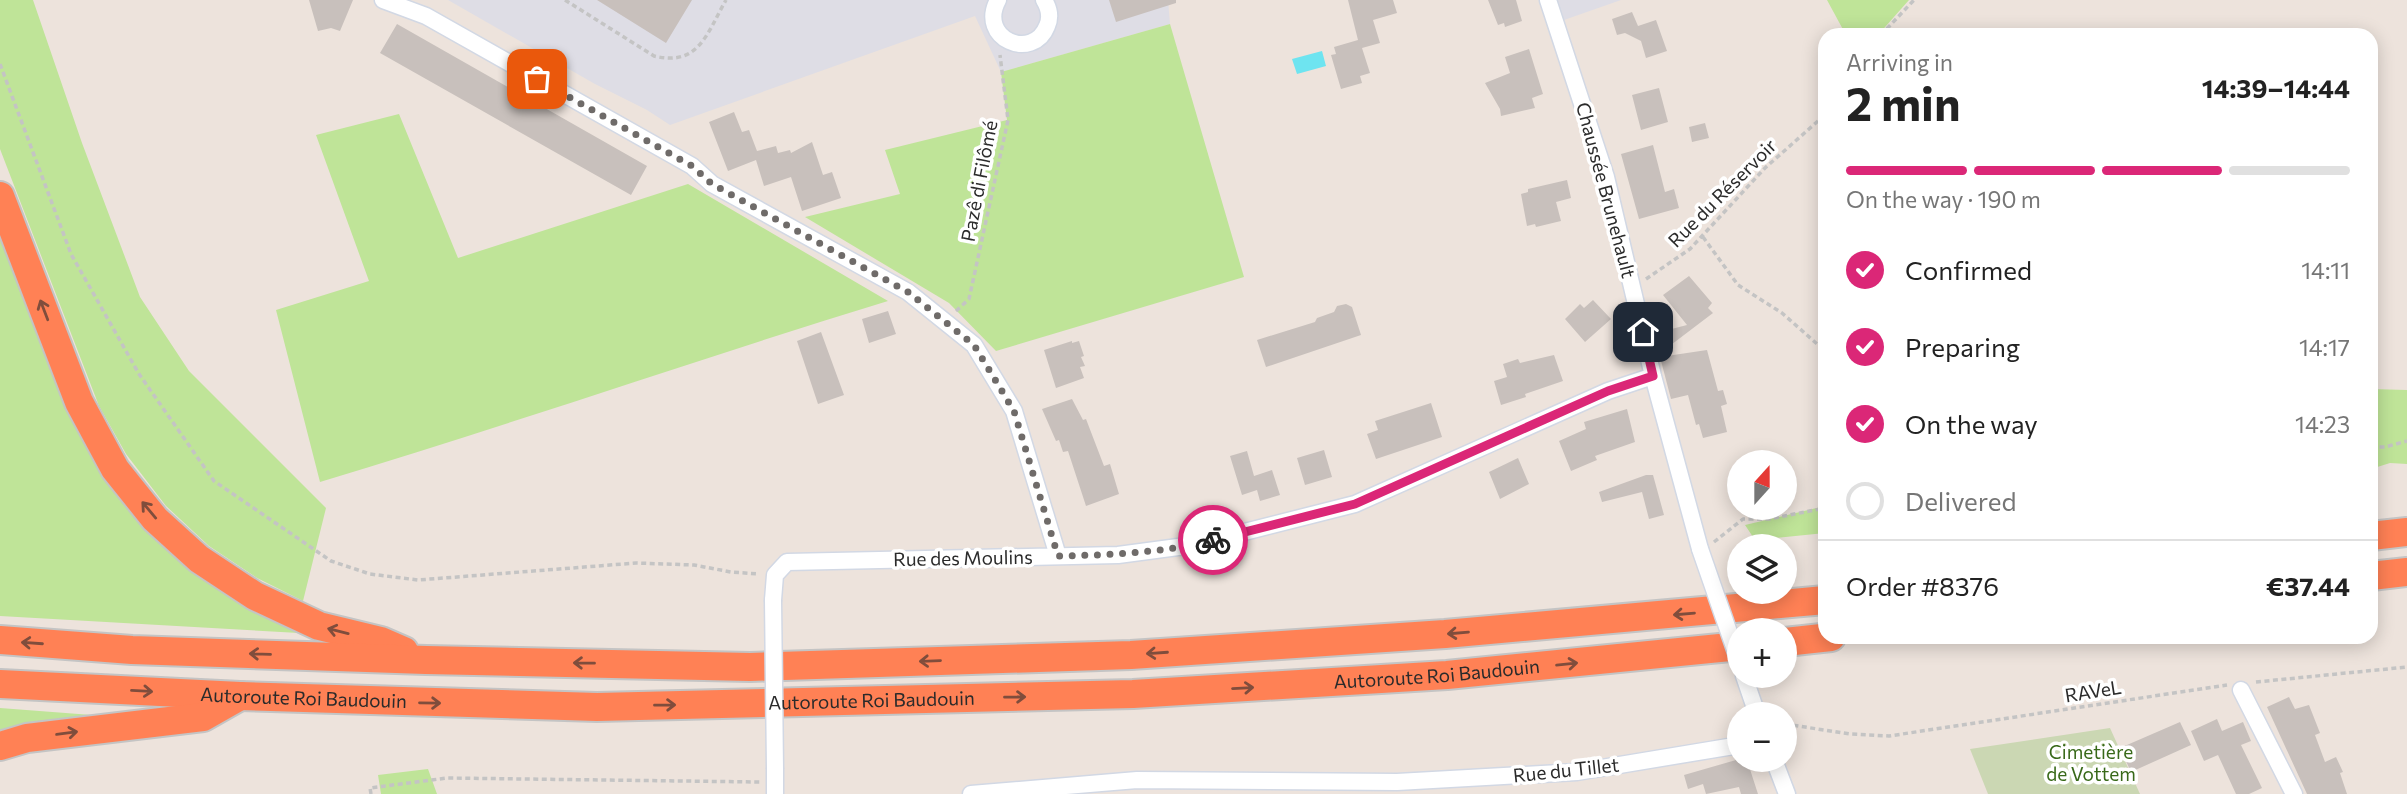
<!DOCTYPE html>
<meta charset="utf-8">
<style>
body{margin:0;font-family:Commissioner,sans-serif;background:#f2f2f2;color:#222;height:100vh;display:flex;flex-direction:column;font-size:26px;white-space:nowrap}
*{box-sizing:border-box;margin:0}
p{font-size:23px;color:#767676}
.icon{flex:none;width:38px;height:38px;fill:none;stroke:currentColor;stroke-width:2;stroke-linecap:round;stroke-linejoin:round}
.map{position:relative;flex:1;overflow:hidden}
.side{position:absolute;left:1818px;top:28px;width:560px;height:616px;display:flex;flex-direction:column;background:#fff;border-radius:21px;box-shadow:0 4px 18px #0003}
.side>*{flex:none}
.needle{width:46px;rotate:21deg}
.tools{position:absolute;left:1727px;top:450px;display:grid;gap:14px}
.tools a{display:grid;place-items:center;width:70px;height:70px;border-radius:50%;background:#fff;box-shadow:0 4px 18px #0003;font-size:35px}
.pin{position:absolute;display:grid;place-items:center;width:60px;height:60px;color:#fff;margin:-30px;border-radius:14px;box-shadow:0 4px 10px #0006}
.courier{position:absolute;display:grid;place-items:center;width:70px;height:70px;margin:-35px;border:5px solid #db2777;border-radius:50%;background:#fff;color:#222;box-shadow:0 2px 9px #0007}
.summary em{font-style:normal;font-weight:700}
.summary div{display:flex;flex-direction:column-reverse}
.summary{display:flex;align-items:center;justify-content:space-between;height:119px;padding:0 28px}
h1{font-size:46px;font-weight:700;line-height:52px}
.bar{display:grid;grid-template-columns:repeat(4,1fr);gap:10px 7px;align-content:center;height:84px;padding:0 28px}
.bar i{height:9px;border-radius:5px;background:#e0e0e0}
.bar .on{background:#db2777}
.bar p{grid-column:span 4}
.line{display:flex;align-items:center;gap:18px;padding:0 28px;border-top:2px solid #e0e0e0}
.line div{flex:1}
ol{padding:0 28px;list-style:none}
li{display:flex;align-items:center;gap:21px;height:77px}
li p{margin-inline-start:auto}
li .icon{padding:7px;border-radius:50%;background:#db2777;color:#fff;stroke-width:4}
li:last-child{color:#767676}
li i{width:38px;height:38px;border:4px solid #e0e0e0;border-radius:50%}
.map>svg:first-child{display:block}
.industrial{fill:#dedde5}
.green{fill:#bfe498}
.cemetery{fill:#cbd7b3}
.water{fill:#6ee4f0}
.building{fill:#c8c0bc}
.lines{fill:none;stroke-linecap:round;stroke-linejoin:round}
.minor-casing{stroke:#d2d8e4;stroke-width:19}
.motorway-casing{stroke:#c4c4c4;stroke-width:32}
.path{stroke:#c4c4c4;stroke-width:3.5;stroke-dasharray:5 3.5;stroke-linecap:butt}
.minor{stroke:#fff;stroke-width:16}
.motorway{stroke:#ff8155;stroke-width:28}
.minor-bridge-casing{stroke:#d2d8e4;stroke-width:19;stroke-linecap:butt}
.minor-bridge{stroke:#fff;stroke-width:16}
.oneway{stroke:#804d3c}
.done{stroke:#6f6b69;stroke-width:7;stroke-dasharray:0 12.6}
.route{stroke:#db2777;stroke-width:9}
.labels{text-anchor:middle;stroke-width:7;stroke-linejoin:round;paint-order:stroke}
.street-label{font-size:19px;fill:#2b2b2b;stroke:#fff}
.park-label{font-size:19px;fill:#386919;stroke:#fff}
</style>
<div class="map">
<svg width="2407" height="794" viewBox="0 0 2407 794">
<rect width="100%" height="100%" fill="#ede3dc"/>
<!-- industrial -->
<path class="industrial" d="M448,0H1168L1170,24L1001,72L975,16L670,125L647,110L595,84Z
M1556,0H1621L1564,20Z"/>
<!-- green -->
<path class="green" d="M0,0H33L82,143L140,297L189,371L326,508L303,601L257,578L209,546L166,506L126,454L99,406L0,149Z
M1827,0H1909L1878,35H1846Z
M1170,24L1244,277L996,351L949,303L805,217L900,194L885,150L1007,120L1001,72Z
M399,114L458,258L688,184L888,301C698,359 510,425 320,482L276,310L369,281L316,135Z
M0,217L110,473L295,626L299,633L0,616Z
M2371,389L2407,390V464L2390,463L2371,469Z
M1825,506V533L1755,540L1745,525Z
M0,708L118,717L0,736Z
M428,769L437,794H381L378,775Z"/>
<!-- cemetery -->
<path class="cemetery" d="M2110,728L2140,794H1988L1970,749Z"/>
<!-- water -->
<path class="water" d="M1322,51L1326,66L1297,74L1292,59Z"/>
<!-- building -->
<path class="building" d="M309,0H353L340,31L331,28L318,31Z
M597,0H692L666,43Z
M1109,0H1176V3L1116,22Z
M1348,0H1393L1397,13L1373,20L1380,43L1362,48L1370,73L1360,76L1362,83L1341,89L1331,55L1336,54L1334,47L1358,40Z
M1488,0H1516L1522,21L1505,27L1504,23L1498,25Z
M1632,12L1638,26L1656,20L1667,51L1646,58L1641,41L1625,33L1617,35L1612,19Z
M397,24L647,166L631,195L380,53Z
M1529,49L1543,94L1532,98L1535,108L1501,116L1500,109L1485,83L1510,73L1505,57Z
M1659,88L1668,122L1641,130L1632,95Z
M734,112L742,132L749,130L757,151L776,146L778,153L790,150L791,153L812,142L823,175L832,172L841,198L802,211L791,177L764,186L756,160L728,171L709,122Z
M1705,123L1709,138L1692,142L1689,127Z
M1653,145L1665,192L1674,189L1679,208L1639,219L1621,154Z
M1567,180L1571,198L1556,202L1561,221L1536,227L1535,224L1527,226L1521,194L1528,192V189Z
M1689,276L1712,303L1708,308L1713,313L1659,354L1656,333L1687,325L1663,295Z
M1593,300L1611,319L1585,342L1565,319L1580,304L1584,308Z
M1346,304L1352,307L1361,335L1266,367L1257,340L1315,322L1317,318L1334,312L1337,306Z
M888,311L896,334L869,343L862,319Z
M821,332L844,395L818,404L797,341Z
M1072,341V343L1079,341L1084,356L1081,357L1085,366L1080,367L1084,378L1056,388L1044,350Z
M1707,350L1718,391L1723,390L1727,404L1721,406L1727,432L1703,438L1699,424L1696,425L1688,395L1671,399L1660,357Z
M1554,355L1563,381L1525,394L1526,397L1501,405L1494,381L1507,377L1503,364L1518,359L1520,363Z
M1072,399L1083,420L1086,419L1104,466L1110,464L1119,494L1086,506L1068,451L1063,452L1059,440L1056,441L1042,409Z
M1431,403L1442,437L1376,459L1367,434L1378,430L1375,421Z
M1627,409L1635,442L1595,456L1597,460L1571,471L1559,441L1586,429L1584,422Z
M1324,450L1332,477L1305,485L1297,458Z
M1247,451L1254,476L1272,470L1280,495L1260,501L1257,490L1242,495L1230,456Z
M1518,458L1529,484L1500,499L1489,472Z
M1646,475H1653L1664,515L1649,519L1642,492L1602,502L1599,492Z
M2289,697L2295,709L2309,705L2320,733L2315,735L2325,762L2336,757L2343,772L2340,773L2347,794H2307L2267,707Z
M2217,719L2222,731L2243,722L2251,741L2241,745L2262,788L2249,794H2236L2218,755L2204,761L2191,731Z
M2180,722L2191,745L2131,772L2120,748Z
M1736,760H1747L1758,794H1741L1739,787L1706,794L1703,784L1688,789L1684,775Z"/>
<g class="lines">
<defs>
<path id="minor" d="M383,0L426,16L692,166L712,184L908,292L974,345L1014,411L1058,556
M998,0C977,39 1033,62 1047,26C1051,17 1049,8 1044,0
M1548,0L1606,177L1653,376L1700,549
M773,600L775,575L787,562L1118,555L1193,545L1355,504L1608,391L1653,376
M1744,676L1757,714
M2241,690L2294,794
M1774,760L1787,794
M775,769V794
M971,794L1137,780L1397,782L1577,772L1740,745"/>
<g id="motorway">
<path d="M0,196L79,402L115,469L155,519L199,559L255,596L319,626L381,641L404,651"/>
<path d="M2371,536L2407,532"/>
<path d="M2371,576L2407,572"/>
<path d="M0,640L132,650L426,660L750,667L1131,655L1445,634L1825,600"/>
<path d="M1785,642L1831,637"/>
<path id="s1" d="M0,684L240,696L597,707L1133,694L1447,675L1740,646"/>
<path d="M0,746L27,738L203,717L240,696"/>
</g>
</defs>
<!-- minor casing -->
<use href="#minor" class="minor-casing"/>
<!-- motorway casing -->
<use href="#motorway" class="motorway-casing"/>
<!-- path -->
<path class="path" d="M565,0L654,56C699,67 707,33 726,0
M1881,35L1914,0
M0,64L71,254L139,374L214,481L331,561L370,574L418,580L636,563L694,565L731,572L759,574
M1703,237L1738,285L1782,313L1825,351
M1646,279L1690,249L1765,168L1818,121L1825,111
M956,311L969,299L1008,120L1000,55
M2371,447H2385L2407,441
M1714,542L1743,519H1769L1825,508
M2256,682L2407,667
M1785,724L1850,734L1889,736L2227,685
M371,794L370,788L447,778L760,782"/>
<!-- minor -->
<use href="#minor" class="minor"/>
<!-- motorway -->
<use href="#motorway" class="motorway"/>
<defs>
<path id="minor-bridge" d="M1700,549L1740,664
M773,600L775,769"/>
</defs>
<!-- minor-bridge casing -->
<use href="#minor-bridge" class="minor-bridge-casing"/>
<!-- minor-bridge -->
<use href="#minor-bridge" class="minor-bridge"/>
</g>
<!-- one-way arrows -->
<defs><path id="oneway-shaft" d="M-6 0H5M1.5-3L5.5 0L1.5 3" fill="none" stroke-width="1.6" stroke-linecap="round" stroke-linejoin="round" transform="scale(1.75)"/></defs>
<g class="oneway">
<use href="#oneway-shaft" transform="translate(44 310) rotate(-111)"/>
<use href="#oneway-shaft" transform="translate(149 510) rotate(-130)"/>
<use href="#oneway-shaft" transform="translate(1684 614) rotate(175)"/>
<use href="#oneway-shaft" transform="translate(338 631) rotate(-166)"/>
<use href="#oneway-shaft" transform="translate(1458 633) rotate(175)"/>
<use href="#oneway-shaft" transform="translate(32 643) rotate(-176)"/>
<use href="#oneway-shaft" transform="translate(1157 653) rotate(176)"/>
<use href="#oneway-shaft" transform="translate(260 654) rotate(-178)"/>
<use href="#oneway-shaft" transform="translate(930 661) rotate(178)"/>
<use href="#oneway-shaft" transform="translate(584 663) rotate(-179)"/>
<use href="#oneway-shaft" transform="translate(1567 664) rotate(-6)"/>
<use href="#oneway-shaft" transform="translate(1243 688) rotate(-3)"/>
<use href="#oneway-shaft" transform="translate(142 691) rotate(3)"/>
<use href="#oneway-shaft" transform="translate(1015 697) rotate(-1)"/>
<use href="#oneway-shaft" transform="translate(430 703) rotate(1)"/>
<use href="#oneway-shaft" transform="translate(665 705) rotate(-1)"/>
<use href="#oneway-shaft" transform="translate(67 733) rotate(-8)"/>
</g>
<g class="lines">
<!-- done -->
<path class="done" d="M537,79L692,166L712,184L908,292L974,345L1014,411L1058,556C1110,555 1162,553 1213,540"/>
<!-- route -->
<path class="route" d="M1213,540L1355,504L1608,391L1653,376L1643,332"/>
</g>
<g class="labels">
<!-- street labels -->
<g class="street-label">
<text transform="translate(979 181) rotate(-79)" y="7">Pazê di Filômé</text>
<text transform="translate(1606 190) rotate(75)" y="7">Chaussée Brunehault</text>
<text transform="translate(1722 193) rotate(-45)" y="7">Rue du Réservoir</text>
<text transform="translate(963 558) rotate(-1)" y="7">Rue des Moulins</text>
<text dy="7" stroke="none"><textPath href="#s1" startOffset="1438">Autoroute Roi Baudouin</textPath></text>
<text transform="translate(2093 691) rotate(-9)" y="7">RAVeL</text>
<text dy="7" stroke="none"><textPath href="#s1" startOffset="304">Autoroute Roi Baudouin</textPath></text>
<text dy="7" stroke="none"><textPath href="#s1" startOffset="872">Autoroute Roi Baudouin</textPath></text>
<text transform="translate(1566 770) rotate(-6)" y="7">Rue du Tillet</text>
</g>
<!-- park labels -->
<g class="park-label">
<text x="2091" y="759">Cimetière<tspan x="2091" dy="22">de Vottem</tspan></text>
</g>
</g>
</svg>
<div class="tools">
<a><svg class="needle" viewBox="-14 -14 28 28"><path d="M0-13l5 13h-10z" fill="#e53935"/><path d="M0 13l5-13h-10z" fill="#767676"/></svg></a>
<a><svg class="icon" aria-label="layers" viewBox="0 0 24 24"><path d="M12 4l9 5-9 5-9-5zM3 14l9 5 9-5"/></svg></a>
<a>+</a>
<a>−</a>
</div>
<div class="pin" style="left:537px;top:79px;background:#ea580c"><svg class="icon" aria-label="bag" viewBox="0 0 24 24"><path d="M5 8h14l-1 12H6zM9 8a3 3 0 0 1 6 0"/></svg></div>
<div class="pin" style="left:1643px;top:332px;background:#1f2937"><svg class="icon" aria-label="home" viewBox="0 0 24 24"><path d="M3 11l9-7 9 7M6 9v11h12V9"/></svg></div>
<div class="courier" style="left:1213px;top:540px"><svg class="icon" aria-label="bike" viewBox="0 0 24 24"><circle cx="6" cy="16" r="4"/><circle cx="18" cy="16" r="4"/><path d="M6 16l4-8h5l3 8M10 8l3 8H6M13 5h3"/></svg></div>
<section class="side">
<div class="summary"><div><h1>2 min</h1><p>Arriving in</p></div><em>14:39–14:44</em></div>
<div class="bar"><i class="on"></i><i class="on"></i><i class="on"></i><i></i><p>On the way · 190 m</p></div>
<ol>
<li><svg class="icon" aria-label="check" viewBox="0 0 24 24"><path d="M5 12l5 5 9-10"/></svg>Confirmed<p>14:11</p></li>
<li><svg class="icon" aria-label="check" viewBox="0 0 24 24"><path d="M5 12l5 5 9-10"/></svg>Preparing<p>14:17</p></li>
<li><svg class="icon" aria-label="check" viewBox="0 0 24 24"><path d="M5 12l5 5 9-10"/></svg>On the way<p>14:23</p></li>
<li><i></i>Delivered</li>
</ol>
<div class="line" style="height:91px"><div>Order #8376</div><b>€37.44</b></div>
</section>
</div>
